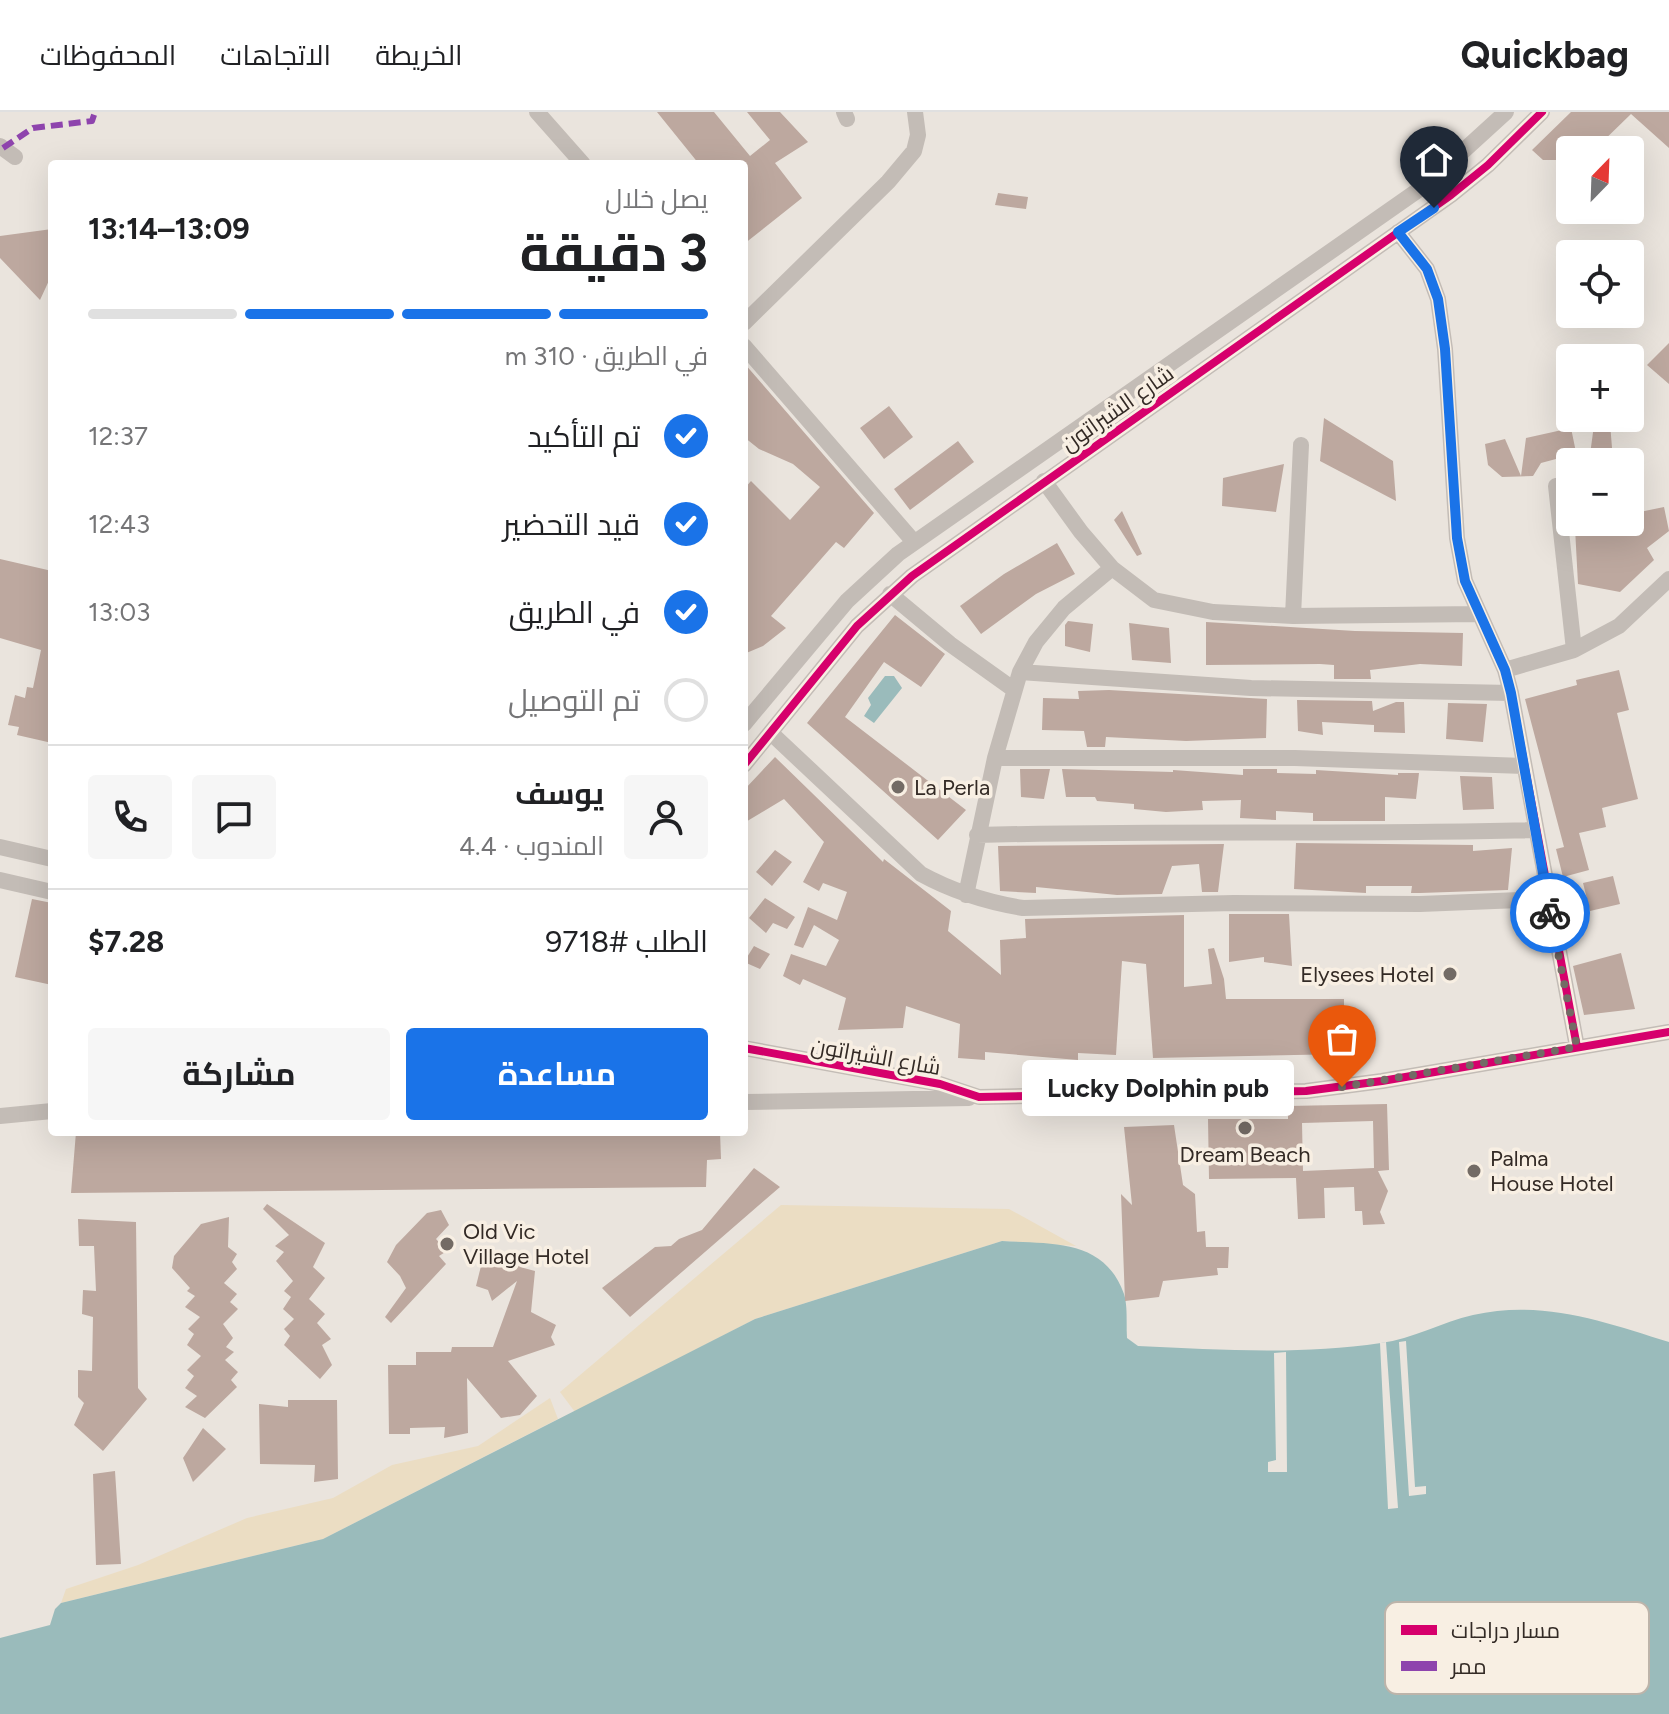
<!DOCTYPE html>
<html lang="ar">
<meta charset="utf-8">
<style>
body{margin:0;font-family:Figtree,Cairo,sans-serif;background:#f6f6f6;color:#202124;direction:rtl;height:100vh;display:flex;flex-direction:column;font-size:30px;white-space:nowrap}
*{box-sizing:border-box;margin:0}
p{font-size:26px;color:#757577}
.icon{flex:none;width:44px;height:44px;fill:none;stroke:currentColor;stroke-width:2;stroke-linecap:round;stroke-linejoin:round}
.map{position:relative;flex:1;overflow:hidden;direction:ltr}
.details{position:absolute;left:48px;top:48px;width:700px;height:976px;display:flex;flex-direction:column;background:#fff;border-radius:8px;box-shadow:0 8px 32px #0002;direction:rtl}
.details>*{flex:none}
.needle{width:52px;rotate:23deg}
.controls{position:absolute;left:1556px;top:24px;display:grid;gap:16px}
.controls a{display:grid;place-items:center;width:88px;height:88px;border-radius:8px;background:#fff;box-shadow:0 8px 32px #0002;font-size:40px}
.pin{position:absolute;display:grid;place-items:center;width:68px;height:68px;color:#fff;margin:-82px -34px;border-radius:50% 50% 50% 0;rotate:-45deg;box-shadow:0 0 8px #0007}
.pin .icon{rotate:45deg}
.courier{position:absolute;display:grid;place-items:center;width:80px;height:80px;margin:-40px;border:6px solid #1a73e8;border-radius:50%;background:#fff;color:#222;box-shadow:0 2px 10px #0007}
.bubble{position:absolute;height:56px;border-radius:8px;background:#fff;box-shadow:0 8px 32px #0002;font-size:26px;font-weight:700;line-height:56px;text-align:center;direction:rtl}
.overview em{font-style:normal;font-weight:700}
.overview div{display:flex;flex-direction:column-reverse}
.overview{display:flex;align-items:center;justify-content:space-between;height:136px;padding:0 40px}
h1{font-size:52px;font-weight:700;line-height:60px}
.bar{display:grid;grid-template-columns:repeat(4,1fr);gap:12px 8px;align-content:center;height:96px;padding:0 40px}
.bar i{height:10px;border-radius:6px;background:#e0e0e0}
.bar .selected{background:#1a73e8}
.bar p{grid-column:span 4}
.line{display:flex;align-items:center;gap:20px;padding:0 40px;border-top:2px solid #e0e0e0}
.line div{flex:1}
.round{display:grid;place-items:center;flex:none;width:84px;height:84px;border-radius:8px;background:#f6f6f6}
ol{padding:0 40px;list-style:none}
li{display:flex;align-items:center;gap:24px;height:88px}
li p{margin-inline-start:auto}
li .icon{padding:8px;border-radius:50%;background:#1a73e8;color:#fff;stroke-width:4}
li:last-child{color:#757577}
li i{width:44px;height:44px;border:4px solid #e0e0e0;border-radius:50%}
.action{display:flex;gap:16px;margin-top:auto;padding:16px 40px}
.action a{flex:1;height:92px;border-radius:8px;background:#1a73e8;color:#fff;font-size:32px;font-weight:700;line-height:92px;text-align:center}
.action a+a{background:#f6f6f6;color:#202124}
header{display:flex;align-items:center;gap:48px;box-sizing:border-box;height:112px;padding:0 40px;background:#fff;border-bottom:2px solid #e0e0e0}
header strong{font-size:38px}
nav{display:flex;gap:44px;margin-inline-start:auto;font-size:28px}
.map>svg:first-child{display:block}
.sand{fill:#ebddc3}
.water{fill:#9abbbb}
.pier{fill:#eae4dd}
.building{fill:#bda89f;fill-rule:evenodd}
.lines{fill:none;stroke-linecap:round;stroke-linejoin:round}
.minor{stroke:#c3bcb6;stroke-width:16}
.quiet{stroke:#8e44ad;stroke-width:6;stroke-dasharray:12 6;stroke-linecap:butt}
.cycleway-casing{stroke:#f8efe3;stroke-width:13}
.cycleway{stroke:#d6006c;stroke-width:8}
.done{stroke:#736b65;stroke-width:8;stroke-dasharray:0 14.4}
.route{stroke:#1a73e8;stroke-width:10}
.poi-dot{fill:#736b65;stroke:#f8efe3;stroke-width:3}
.labels{text-anchor:middle;stroke-width:7;stroke-linejoin:round;paint-order:stroke}
.street-label{font-size:22px;fill:#332a25;stroke:#f8efe3}
.poi-label{font-size:22px;fill:#332a25;stroke:#f8efe3;text-anchor:start}
.key{fill:#f8efe3;stroke:#bdb4aa;stroke-width:2}
.key-label{font-size:22px;fill:#332a25}
</style>
<header>
<strong>Quickbag</strong>
<nav><a>الخريطة</a><a>الاتجاهات</a><a>المحفوظات</a></nav>
</header>
<div class="map">
<svg width="1669" height="1602" viewBox="0 0 1669 1602">
<rect width="100%" height="100%" fill="#eae4dd"/>
<!-- sand -->
<path class="sand" d="M781,1093L1009,1097L1076,1134L1002,1129L755,1207L575,1300L560,1280Z
M550,1286L558,1307L323,1427L61,1491L66,1477L138,1453L247,1406L333,1386L392,1353L478,1334Z"/>
<!-- water -->
<path class="water" d="M885,564H894L902,576L874,611L864,604L871,593L868,586Z
M1002,1129C1051,1132 1104,1126 1124,1182C1128,1195 1126,1212 1127,1226L1138,1234C1220,1238 1299,1243 1381,1231C1412,1227 1442,1210 1473,1203C1542,1187 1605,1210 1669,1230V1602H0V1526L50,1513L55,1497L61,1491L323,1427L755,1207Z"/>
<!-- pier -->
<path class="pier" d="M1406,1229L1415,1375L1426,1374V1382L1409,1384L1399,1230Z
M1386,1230L1398,1396L1388,1397L1380,1231Z
M1286,1240L1287,1360H1268V1350L1276,1348L1274,1241Z"/>
<!-- building -->
<path class="building" d="M657,0H714L750,44L770,28L747,0H780L808,30L775,51L802,86L744,132V52H699Z
M1571,0H1669V36L1631,2L1594,38H1570V48H1543L1532,38Z
M998,81L1028,85L1026,97L995,93Z
M52,117V162L40,188L0,146V124Z
M1669,231V272L1647,253Z
M744,251L874,401L844,436L836,430L771,504L786,516L763,534L744,542V377L751,369L790,408L820,375L793,352L759,337L744,325Z
M889,294L913,325L884,347L860,316Z
M1324,306L1393,349L1396,389L1320,349Z
M1610,311L1613,348L1589,350L1594,313Z
M1571,316L1578,350H1570V354L1556,347L1541,351L1533,364L1502,365L1488,353L1485,332L1505,327L1521,364L1526,326Z
M958,329L974,350L910,398L894,377Z
M1284,352L1276,400L1222,394L1223,366Z
M1664,395L1669,419L1647,436L1654,448L1620,480L1578,472L1575,416L1589,410H1630V402Z
M1122,399L1142,442L1137,444L1114,408Z
M1057,431L1075,462L1036,482L981,522L960,494L1004,462Z
M0,447L52,459V631L17,623L19,615L8,613L15,583L25,586L27,575L33,576L41,538L0,526Z
M895,503L945,542L921,575L884,550L845,605L966,698L938,728L807,611Z
M1068,509L1093,512L1090,540L1065,534V513Z
M1206,510L1355,519L1463,521L1462,554L1420,552L1370,558L1371,567H1334V553L1320,552L1206,553Z
M1129,511L1169,516L1171,551L1132,548Z
M1619,558L1629,598L1617,601L1638,687L1602,696L1606,715L1579,721L1589,758L1563,765L1556,737L1564,735L1525,587L1577,573L1576,568Z
M1109,578L1267,587L1266,626L1186,629L1106,625L1105,635H1087L1084,619L1042,618L1043,586L1079,587L1078,579Z
M1297,588L1372,589L1373,599L1396,590H1404L1405,621L1374,620V613L1322,610L1323,623L1298,619Z
M1448,591L1487,592L1483,630L1446,627Z
M775,645L883,750L884,747L951,799L948,819L1001,863L1000,828L1026,826L1025,807L1184,803V875L1212,872L1208,837L1214,836L1224,867L1226,887H1344V942L1153,946L1146,852L1122,849L1116,943L1078,941V948L985,940V948L958,946L960,912L906,894L903,916L838,918L846,886L803,867L800,873L783,864L791,842L826,854L839,828L814,813L803,836L794,833L808,795L837,808L847,780L823,771L819,779L803,770L824,730L784,687L744,711V678Z
M1020,657H1050L1044,687L1021,685Z
M1062,657L1173,660V658L1243,663V657H1277V661L1316,662V658L1398,663V661H1419L1416,687L1385,685V709H1313V701L1276,699V708L1240,706L1241,688L1202,689L1203,698L1166,700L1134,697V692L1097,689L1095,685H1066Z
M1460,664L1492,665L1494,697L1463,698Z
M1296,731L1473,733V739L1512,736L1508,778L1420,781H1411L1412,774H1366V781L1294,777Z
M1224,732L1218,780H1202L1199,752L1172,754L1162,782L1117,783L1036,775V781L1000,779L998,734Z
M775,738L792,750L772,774L756,760Z
M1613,764L1620,792L1590,799L1583,771Z
M765,786L795,805L787,817L773,811L766,821L749,806Z
M32,787L52,791V873L15,865Z
M1229,802H1289L1292,854L1264,850V845L1229,850Z
M754,834L770,842L760,857L744,850Z
M1621,841L1635,897L1584,903L1573,854Z
M1387,992L1389,1058L1378,1059L1388,1079L1380,1100L1385,1112L1363,1113L1362,1099H1355L1354,1075L1324,1076L1325,1106L1298,1107L1296,1066L1209,1067L1208,1007H1288V994ZM1373,1009L1374,1056L1303,1059L1302,1011Z
M1174,1013L1183,1073L1195,1082L1197,1120L1205,1119L1206,1135H1229L1228,1156H1217L1218,1163L1163,1169L1159,1185L1125,1189L1121,1082L1132,1093L1124,1015Z
M76,1020H720L721,1047L707,1048L706,1075L71,1081Z
M754,1056L780,1075L630,1205L602,1176L655,1135L671,1134L679,1127L702,1118Z
M267,1092L325,1131L313,1155L325,1166L309,1187L325,1202L317,1211L331,1227L322,1233L332,1253L320,1267L284,1233L290,1224L284,1217L294,1207L283,1197L291,1185L284,1179L293,1169L276,1149L284,1140L275,1134L289,1123L263,1097Z
M441,1098L449,1113L436,1127L447,1139L439,1144L446,1152L391,1211L385,1205L406,1176L400,1164L387,1150L396,1133L427,1101Z
M229,1105L228,1135L237,1142L232,1150L237,1157L224,1171L237,1182L230,1190L238,1197L223,1212L233,1226L226,1235L234,1240L225,1248L238,1260L231,1268L237,1275L205,1306L185,1295L197,1284L185,1276L194,1264L187,1258L201,1244L187,1233L194,1222L188,1217L200,1205L185,1195L195,1184L187,1179L190,1176L172,1156L174,1144L201,1112Z
M78,1107L136,1110L138,1276L147,1287L103,1339L74,1313L84,1291L78,1285V1258L92,1259L93,1205L82,1202L83,1178L96,1179L94,1134H79Z
M487,1146L500,1152L503,1146H519L520,1155L535,1159L531,1200L556,1213L551,1225L555,1233L508,1249L537,1284L520,1303L501,1306L467,1266L468,1321L444,1326L445,1315L410,1316V1322H389L388,1253H416V1240H451L452,1235H493L517,1169L492,1189L488,1178L476,1174L481,1154Z
M288,1288H337L338,1367L314,1370L315,1353L260,1352L259,1292L288,1295Z
M203,1316L226,1337L193,1370L183,1346Z
M115,1359L121,1452L96,1453L93,1362Z"/>
<g class="lines">
<!-- minor -->
<path class="minor" d="M537,0L583,52
M844,0L847,7
M0,34L15,45
M1398,120L1427,157L1438,187L1445,237L1457,426L1465,469L1505,558L1511,581L1577,935
M744,211L888,70L914,39L918,23L915,0
M744,234L914,430
M1044,369L1081,420L1112,456L1154,488L1213,500L1293,504L1479,502
M1556,374L1574,538
M890,482L950,532L1013,577
M1293,504L1301,333
M1505,558L1574,538L1619,514L1669,467
M1020,560L1251,576L1511,581
M744,612L847,489L898,442L1427,72L1506,0
M771,621L921,762C954,780 986,790 1023,796L1234,791L1420,792L1547,787
M995,646H1295L1524,654
M744,653L857,514L912,464L1451,83L1488,53L1542,0
M977,723C1163,718 1349,723 1534,718
M0,735L52,747
M0,768L52,780
M966,783L995,646L1020,560L1036,530L1064,496L1112,456
M744,936L940,972L979,985L1306,979L1382,969L1669,920
M744,990L969,986
M0,1004L52,999"/>
<!-- quiet -->
<path class="quiet" d="M3,36L33,16L92,9L95,0"/>
<defs>
<path id="cycleway" d="M1398,120L1427,157L1438,187L1445,237L1457,426L1465,469L1505,558L1511,581L1577,935
M744,653L857,514L912,464L1451,83L1488,53L1542,0
M744,936L940,972L979,985L1306,979L1382,969L1669,920"/>
</defs>
<!-- cycleway casing -->
<use href="#cycleway" class="cycleway-casing"/>
<!-- cycleway -->
<use href="#cycleway" class="cycleway"/>
</g>
<g class="lines">
<!-- done -->
<path class="done" d="M1342,975L1577,935L1550,801"/>
<!-- route -->
<path class="route" d="M1434,96L1398,120L1427,157L1438,187L1445,237L1457,426L1465,469L1505,558L1511,581L1550,801"/>
</g>
<!-- markers -->
<g class="poi-dot">
<circle cx="898" cy="675" r="8"/>
<circle cx="1450" cy="862" r="8"/>
<circle cx="1245" cy="1016" r="8"/>
<circle cx="1474" cy="1059" r="8"/>
<circle cx="447" cy="1132" r="8"/>
</g>
<g class="labels">
<!-- street labels -->
<g class="street-label">
<text transform="translate(1117 296) rotate(-35)" y="8">شارع الشيراتون</text>
<text transform="translate(876 944) rotate(10)" y="8">شارع الشيراتون</text>
</g>
<!-- poi labels -->
<g class="poi-label">
<text x="914" y="683">La Perla</text>
<text x="1434" y="870" text-anchor="end">Elysees Hotel</text>
<text x="1245" y="1050" text-anchor="middle">Dream Beach</text>
<text x="1490" y="1054">Palma<tspan x="1490" dy="25">House Hotel</tspan></text>
<text x="463" y="1127">Old Vic<tspan x="463" dy="25">Village Hotel</tspan></text>
</g>
</g>
<!-- legend -->
<rect x="1385" y="1490" width="264" height="92" rx="12" class="key"/>
<rect x="1401" y="1513" width="36" height="10" fill="#d6006c"/>
<rect x="1401" y="1549" width="36" height="10" fill="#8e44ad"/>
<g class="key-label">
<text x="1451" y="1526">مسار دراجات</text>
<text x="1451" y="1562">ممر</text>
</g>
</svg>
<div class="controls">
<a><svg class="needle" viewBox="-14 -14 28 28"><path d="M0-13l5 13h-10z" fill="#e53935"/><path d="M0 13l5-13h-10z" fill="#757577"/></svg></a>
<a><svg class="icon" aria-label="locate" viewBox="0 0 24 24"><circle cx="12" cy="12" r="6"/><path d="M12 2v4M12 18v4M2 12h4M18 12h4"/></svg></a>
<a>+</a>
<a>−</a>
</div>
<div class="pin" style="left:1342px;top:975px;background:#ea580c"><svg class="icon" aria-label="bag" viewBox="0 0 24 24"><path d="M5 8h14l-1 12H6zM9 8a3 3 0 0 1 6 0"/></svg></div>
<div class="pin" style="left:1434px;top:96px;background:#1f2937"><svg class="icon" aria-label="home" viewBox="0 0 24 24"><path d="M3 11l9-7 9 7M6 9v11h12V9"/></svg></div>
<div class="courier" style="left:1550px;top:801px"><svg class="icon" aria-label="bike" viewBox="0 0 24 24"><circle cx="6" cy="16" r="4"/><circle cx="18" cy="16" r="4"/><path d="M6 16l4-8h5l3 8M10 8l3 8H6M13 5h3"/></svg></div>
<div class="bubble" style="left:1022px;top:948px;width:272px">Lucky Dolphin pub</div>
<section class="details">
<div class="overview"><div><h1>3 دقيقة</h1><p>يصل خلال</p></div><em>13:09–13:14</em></div>
<div class="bar"><i class="selected"></i><i class="selected"></i><i class="selected"></i><i></i><p>في الطريق · 310 m</p></div>
<ol>
<li><svg class="icon" aria-label="check" viewBox="0 0 24 24"><path d="M5 12l5 5 9-10"/></svg>تم التأكيد<p>12:37</p></li>
<li><svg class="icon" aria-label="check" viewBox="0 0 24 24"><path d="M5 12l5 5 9-10"/></svg>قيد التحضير<p>12:43</p></li>
<li><svg class="icon" aria-label="check" viewBox="0 0 24 24"><path d="M5 12l5 5 9-10"/></svg>في الطريق<p>13:03</p></li>
<li><i></i>تم التوصيل</li>
</ol>
<div class="line" style="height:144px"><a class="round"><svg class="icon" aria-label="person" viewBox="0 0 24 24"><circle cx="12" cy="8" r="4"/><path d="M4 21q1-7 8-7t8 7"/></svg></a><div><b>يوسف</b><p>المندوب · 4.4</p></div><a class="round"><svg class="icon" aria-label="chat" viewBox="0 0 24 24"><path d="M4 5h16v11H9l-5 4z"/></svg></a><a class="round"><svg class="icon" aria-label="phone" viewBox="0 0 24 24"><path d="M5 4h4l2 5-3 2q2 4 5 5l2-3 5 2v4C11 20 4 13 5 4z"/></svg></a></div>
<div class="line" style="height:104px"><div>الطلب #9718</div><b>$7.28</b></div>
<div class="action"><a>مساعدة</a><a>مشاركة</a></div>
</section>
</div>
